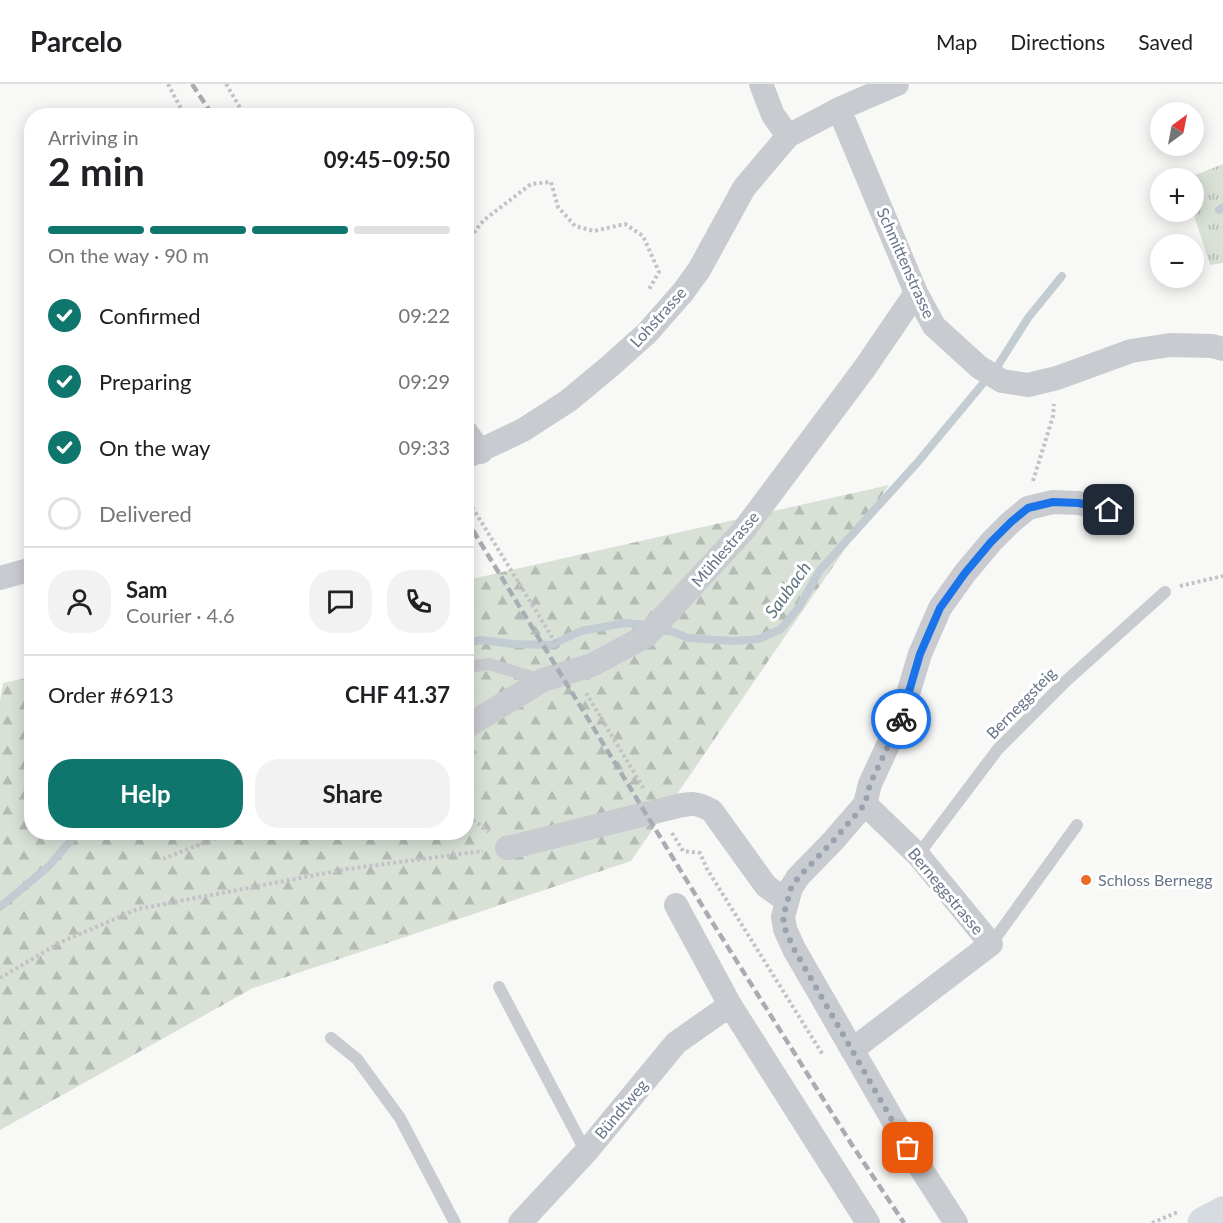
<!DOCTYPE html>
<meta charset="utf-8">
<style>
body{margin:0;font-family:Lato,sans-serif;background:#f2f2f2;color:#202124;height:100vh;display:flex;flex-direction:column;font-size:22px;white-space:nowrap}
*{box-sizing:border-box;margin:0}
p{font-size:20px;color:#757577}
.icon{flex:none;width:33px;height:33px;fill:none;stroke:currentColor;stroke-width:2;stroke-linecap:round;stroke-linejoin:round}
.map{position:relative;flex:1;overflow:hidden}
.drawer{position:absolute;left:24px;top:24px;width:450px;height:732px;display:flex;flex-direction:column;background:#fff;border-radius:24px;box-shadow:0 3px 15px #0003}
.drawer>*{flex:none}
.needle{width:39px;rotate:32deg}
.fabs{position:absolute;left:1150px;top:18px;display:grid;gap:12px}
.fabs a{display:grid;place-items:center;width:54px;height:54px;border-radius:50%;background:#fff;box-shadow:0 3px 15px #0003;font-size:30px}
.pin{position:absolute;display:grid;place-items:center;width:51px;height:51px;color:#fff;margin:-26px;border-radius:12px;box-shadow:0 3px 9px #0006}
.courier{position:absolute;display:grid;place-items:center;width:60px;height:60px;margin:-30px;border:4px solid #1a73e8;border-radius:50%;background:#fff;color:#222;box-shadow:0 2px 8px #0007}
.headline em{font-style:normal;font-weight:700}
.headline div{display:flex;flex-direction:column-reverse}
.headline{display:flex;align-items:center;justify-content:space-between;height:102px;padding:0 24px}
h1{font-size:39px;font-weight:700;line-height:45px}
.bar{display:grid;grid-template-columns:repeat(4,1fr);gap:9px 6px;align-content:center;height:72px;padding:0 24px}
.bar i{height:8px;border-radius:4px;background:#e0e0e0}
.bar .on{background:#0f766e}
.bar p{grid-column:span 4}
.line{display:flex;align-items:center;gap:15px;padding:0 24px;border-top:2px solid #e0e0e0}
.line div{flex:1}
.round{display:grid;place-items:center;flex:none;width:63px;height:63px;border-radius:24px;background:#f2f2f2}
ol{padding:0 24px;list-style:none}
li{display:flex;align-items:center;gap:18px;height:66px}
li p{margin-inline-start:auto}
li .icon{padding:6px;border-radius:50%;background:#0f766e;color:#fff;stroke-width:4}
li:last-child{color:#757577}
li i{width:33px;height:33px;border:3px solid #e0e0e0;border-radius:50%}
.button{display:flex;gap:12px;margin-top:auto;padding:12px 24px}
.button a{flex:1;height:69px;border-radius:24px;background:#0f766e;color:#fff;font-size:24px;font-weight:700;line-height:69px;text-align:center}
.button a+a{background:#f2f2f2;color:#202124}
header{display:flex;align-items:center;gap:36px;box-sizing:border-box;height:84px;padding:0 30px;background:#fff;border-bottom:2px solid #e0e0e0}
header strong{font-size:28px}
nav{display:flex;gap:33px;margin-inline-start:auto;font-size:21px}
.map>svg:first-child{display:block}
.grass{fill:url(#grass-tufts)}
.forest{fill:url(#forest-firs)}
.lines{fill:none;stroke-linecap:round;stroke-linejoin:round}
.stream{stroke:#c3ccd2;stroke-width:8}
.path{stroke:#c2c3c6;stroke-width:4;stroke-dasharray:3 3;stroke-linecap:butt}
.lane{stroke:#c8cbcf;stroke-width:12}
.street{stroke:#c8cbcf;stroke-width:24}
.primary{stroke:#d6dbe0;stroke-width:33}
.rail{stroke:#a8adb4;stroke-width:4.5;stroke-dasharray:9 4.5;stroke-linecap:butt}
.done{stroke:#99a3af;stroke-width:6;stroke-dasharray:0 10.8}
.route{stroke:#1a73e8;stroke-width:8}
.poi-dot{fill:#ec6a23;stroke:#fff;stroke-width:2}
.labels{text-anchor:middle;stroke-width:6;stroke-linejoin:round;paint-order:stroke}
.street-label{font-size:16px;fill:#667589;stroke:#fff}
.poi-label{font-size:16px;fill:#667589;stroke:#fff;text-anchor:start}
.water-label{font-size:18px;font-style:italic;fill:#627783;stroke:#fff}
</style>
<header>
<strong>Parcelo</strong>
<nav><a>Map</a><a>Directions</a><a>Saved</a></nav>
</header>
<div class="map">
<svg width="1223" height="1139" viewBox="0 0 1223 1139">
<defs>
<pattern id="grass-tufts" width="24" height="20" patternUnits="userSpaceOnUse" patternTransform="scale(1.5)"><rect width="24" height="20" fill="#d9e1d7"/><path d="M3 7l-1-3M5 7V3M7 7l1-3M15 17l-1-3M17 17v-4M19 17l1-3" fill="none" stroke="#b4bbb4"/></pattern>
<pattern id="forest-firs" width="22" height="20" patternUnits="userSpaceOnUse" patternTransform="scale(1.5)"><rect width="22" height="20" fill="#d9e1d7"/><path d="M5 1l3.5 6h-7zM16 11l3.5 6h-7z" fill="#b4bbb4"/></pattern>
</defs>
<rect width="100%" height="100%" fill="#f8f9f6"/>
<!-- grass -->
<path class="grass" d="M1223,80V179L1210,181L1193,128H1194V94H1188Z"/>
<!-- forest -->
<path class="forest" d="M889,401L631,777L253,904L0,1046V617L3,599L31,593L32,748H466L467,496Z"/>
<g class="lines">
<!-- stream -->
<path class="stream" d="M1219,126L1223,123
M997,283L1028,234L1062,192
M466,559L481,556L513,560L551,561L581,547L625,539L658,542L688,554L733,557L759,555L781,545L799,523L820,486L917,379L985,297
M0,823L49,782L78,748"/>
<!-- path -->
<path class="path" d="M168,0L185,32
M226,0L245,32
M466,158L484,136L531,100L551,98L558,123L575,142L594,147L625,140L643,152L659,188L648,207
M1033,397L1053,332L1054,320
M466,413L560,566
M1180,502L1223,492
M586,609L644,705
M466,678L476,667
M466,720L469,733L489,748
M672,749L683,767L700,769L707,785L823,971
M163,775L231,748
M0,894L61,858L138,825L347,785L483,767
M1152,1139L1178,1128"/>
<!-- lane -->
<path class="lane" d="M466,583L489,580L541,596
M918,771L998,665L1066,597L1165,508
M991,860L1077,741
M499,903L586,1068
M331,954L357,975L400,1034L455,1139"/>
<!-- street -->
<path class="street" d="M761,0L773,31L788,52
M839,25L916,209L934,242L979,283L1002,297L1028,301L1057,294L1131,267L1170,261L1212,262L1223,265
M466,348L481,368
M466,373L523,346L568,317L609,283L647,249L683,208L699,186L744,104L788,52L839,25L897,0
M0,494L32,485
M466,643L543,596L592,581L646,552L743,447L864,285L916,209
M507,764L674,723C690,719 697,718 712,727L766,802L787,817
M676,821L730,921
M852,966L991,860L918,771L865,720
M520,1139L586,1068L676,959L730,921L868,1139
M956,1139L920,1083L794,865L785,845L783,833L791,804L798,793L833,757L865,720L870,700L901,633L920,570L940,524L965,489L991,458L1011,438L1028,424L1053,418L1079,419L1109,426"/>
<!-- primary -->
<path class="primary" d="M1204,1139L1223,1129"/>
<!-- rail -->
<path class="rail" d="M192,0L213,32
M466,435L709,833L852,1061L904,1139"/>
</g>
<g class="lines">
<!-- done -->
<path class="done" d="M901,635L870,700L865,720L833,757L798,794L791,804L783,833L785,845L794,865L908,1064"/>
<!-- route -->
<path class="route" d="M901,635L920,570L940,524L965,489L991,458L1011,438L1028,424L1053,418L1079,419L1109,426"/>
</g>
<!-- markers -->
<circle class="poi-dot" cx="1086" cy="796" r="6"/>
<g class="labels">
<!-- street labels -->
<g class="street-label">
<text transform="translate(906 179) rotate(66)" y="6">Schmittenstrasse</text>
<text transform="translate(658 233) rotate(-48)" y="6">Lohstrasse</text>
<text transform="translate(725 465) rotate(-49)" y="6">Mühlestrasse</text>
<text transform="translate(1021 619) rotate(-46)" y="6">Berneggsteig</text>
<text transform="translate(946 807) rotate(50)" y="6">Berneggstrasse</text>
<text transform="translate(621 1025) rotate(-50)" y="6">Bündtweg</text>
</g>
<!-- poi labels -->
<g class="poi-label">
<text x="1098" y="802">Schloss Bernegg</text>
</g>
<!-- water labels -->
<g class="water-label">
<text transform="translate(788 506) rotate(-54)" y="6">Saubach</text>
</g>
</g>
</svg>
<div class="fabs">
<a><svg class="needle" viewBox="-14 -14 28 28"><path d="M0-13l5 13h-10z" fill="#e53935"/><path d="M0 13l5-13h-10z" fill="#757577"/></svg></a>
<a>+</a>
<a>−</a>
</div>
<div class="pin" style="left:908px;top:1064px;background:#ea580c"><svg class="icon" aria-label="bag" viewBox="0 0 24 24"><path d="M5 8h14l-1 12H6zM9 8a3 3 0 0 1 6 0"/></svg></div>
<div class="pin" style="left:1109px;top:426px;background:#1f2937"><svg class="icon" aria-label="home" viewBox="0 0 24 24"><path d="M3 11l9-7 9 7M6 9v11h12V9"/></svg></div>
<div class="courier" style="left:901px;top:635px"><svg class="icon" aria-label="bike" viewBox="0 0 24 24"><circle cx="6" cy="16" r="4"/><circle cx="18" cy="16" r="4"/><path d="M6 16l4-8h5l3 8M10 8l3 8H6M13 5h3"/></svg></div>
<section class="drawer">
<div class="headline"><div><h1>2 min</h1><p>Arriving in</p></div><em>09:45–09:50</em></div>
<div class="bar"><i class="on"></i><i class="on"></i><i class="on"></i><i></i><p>On the way · 90 m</p></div>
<ol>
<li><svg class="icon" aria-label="check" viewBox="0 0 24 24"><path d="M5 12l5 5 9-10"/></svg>Confirmed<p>09:22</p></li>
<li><svg class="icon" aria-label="check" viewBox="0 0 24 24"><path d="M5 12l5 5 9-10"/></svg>Preparing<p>09:29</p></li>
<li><svg class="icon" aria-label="check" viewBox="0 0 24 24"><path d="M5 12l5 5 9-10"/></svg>On the way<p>09:33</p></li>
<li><i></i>Delivered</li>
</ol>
<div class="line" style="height:108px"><a class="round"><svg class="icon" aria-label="person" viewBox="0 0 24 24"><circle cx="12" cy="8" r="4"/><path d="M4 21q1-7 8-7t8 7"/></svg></a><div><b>Sam</b><p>Courier · 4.6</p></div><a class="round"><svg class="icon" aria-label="chat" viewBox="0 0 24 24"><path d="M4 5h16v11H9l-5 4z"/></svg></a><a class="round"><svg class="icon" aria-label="phone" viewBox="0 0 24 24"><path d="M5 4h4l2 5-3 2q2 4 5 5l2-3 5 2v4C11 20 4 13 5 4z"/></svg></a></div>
<div class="line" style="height:78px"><div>Order #6913</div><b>CHF 41.37</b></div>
<div class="button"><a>Help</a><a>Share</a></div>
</section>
</div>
